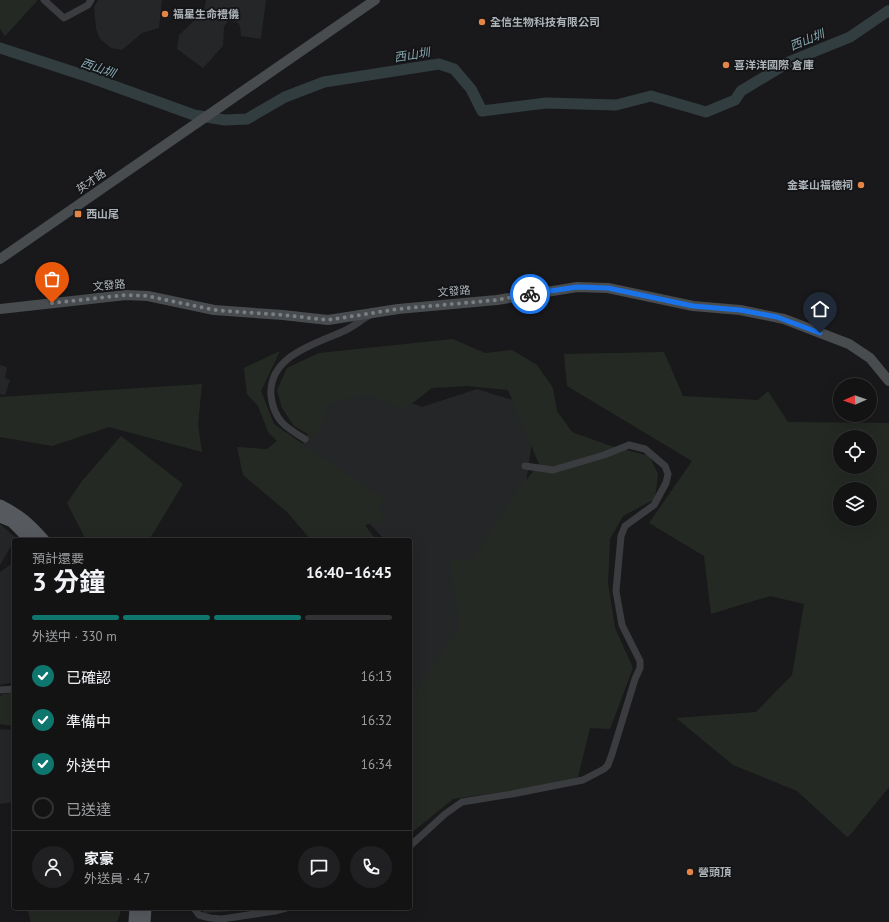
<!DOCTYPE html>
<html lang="zh-TW">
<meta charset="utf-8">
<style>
body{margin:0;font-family:"PT Sans","Noto Sans TC",sans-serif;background:#202022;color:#f1f3f6;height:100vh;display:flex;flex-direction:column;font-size:15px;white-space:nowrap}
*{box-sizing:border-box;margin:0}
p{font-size:13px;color:#9d9ea0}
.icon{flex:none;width:22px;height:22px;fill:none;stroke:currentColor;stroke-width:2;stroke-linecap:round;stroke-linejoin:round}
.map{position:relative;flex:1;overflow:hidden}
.sheet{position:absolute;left:12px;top:538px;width:400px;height:372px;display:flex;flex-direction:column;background:#131314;border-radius:4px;box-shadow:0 4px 16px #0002,0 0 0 1px #323234}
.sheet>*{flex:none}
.needle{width:26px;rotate:268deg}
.buttons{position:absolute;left:833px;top:378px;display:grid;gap:8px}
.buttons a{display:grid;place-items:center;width:44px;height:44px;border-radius:50%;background:#131314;box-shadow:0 4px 16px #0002,0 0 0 1px #323234;font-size:20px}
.pin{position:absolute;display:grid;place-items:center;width:34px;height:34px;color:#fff;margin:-41px -17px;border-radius:50% 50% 50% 0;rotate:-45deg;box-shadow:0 0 4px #0007}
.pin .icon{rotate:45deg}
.courier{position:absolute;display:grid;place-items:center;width:40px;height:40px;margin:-20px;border:3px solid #1a73e8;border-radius:50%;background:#fff;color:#222;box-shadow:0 1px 5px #0007}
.overview em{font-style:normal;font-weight:700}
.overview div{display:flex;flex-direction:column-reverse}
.overview{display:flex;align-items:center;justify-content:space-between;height:68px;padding:0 20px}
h1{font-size:26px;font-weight:700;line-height:30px}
.bar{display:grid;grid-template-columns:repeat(4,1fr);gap:6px 4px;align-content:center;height:48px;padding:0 20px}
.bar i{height:5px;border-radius:3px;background:#323234}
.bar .on{background:#0f766e}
.bar p{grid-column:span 4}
.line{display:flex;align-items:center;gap:10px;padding:0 20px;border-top:1px solid #323234}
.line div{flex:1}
.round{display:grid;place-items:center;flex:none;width:42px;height:42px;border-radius:21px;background:#202022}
ol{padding:0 20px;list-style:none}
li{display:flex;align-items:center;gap:12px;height:44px}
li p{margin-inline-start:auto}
li .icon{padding:4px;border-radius:50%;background:#0f766e;color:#fff;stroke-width:4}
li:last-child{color:#9d9ea0}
li i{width:22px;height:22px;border:2px solid #323234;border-radius:50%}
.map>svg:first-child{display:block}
.built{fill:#252628}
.green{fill:#242a23;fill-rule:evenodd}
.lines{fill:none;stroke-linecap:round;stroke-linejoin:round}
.river{stroke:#323d40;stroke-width:11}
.street{stroke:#3a3c3f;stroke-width:7}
.secondary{stroke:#484c4f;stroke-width:10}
.primary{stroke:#565a5e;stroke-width:11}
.done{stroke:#797e82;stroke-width:4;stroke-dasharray:0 7.2}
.route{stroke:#1a73e8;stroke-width:5}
.poi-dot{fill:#e48547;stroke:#141416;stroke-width:1.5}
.labels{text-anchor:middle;stroke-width:3.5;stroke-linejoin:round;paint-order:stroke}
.poi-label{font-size:11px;font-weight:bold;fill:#acb4b9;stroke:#141416;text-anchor:start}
.street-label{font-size:11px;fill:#acb4b9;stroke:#141416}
.water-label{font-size:12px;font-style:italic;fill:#86a9b1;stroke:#141416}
</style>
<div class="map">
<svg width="889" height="922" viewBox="0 0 889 922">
<rect width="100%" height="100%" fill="#19191b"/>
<!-- built -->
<path class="built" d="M98,0H162L159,28L142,33L122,50L111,48L100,39L96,29L94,7Z
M206,0H266L261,39L241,36L240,26L237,22L228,21L224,27L223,46L203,68L177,49L179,35L204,11Z
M0,365L7,367L5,378L10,380L5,395L0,394Z
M372,388L422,407L477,389L516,401L533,435L526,483L469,633L410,708V540H385L299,450L330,394Z
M0,524L16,538L0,565Z
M14,562V682L0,685V572Z
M0,729L14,730V802L0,804Z"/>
<!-- green -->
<path class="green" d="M0,0H38L5,36L0,29Z
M453,339L485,353L512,350L537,365L553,388L557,411L572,432L611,446L649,456L658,474L655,499L623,516L610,539L608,583L615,628L633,668L610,729L590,728L578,777L530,788L453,799L410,834V690L417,691L460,627L450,559L473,560L519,489L539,464L508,390L467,386L432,388L405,409L366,394L331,403L319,430L313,437L294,426L282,408L277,390L287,368L319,353Z
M280,351L261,391L274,424L384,500L378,509L385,520L365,525L376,540H311L287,512L243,475L237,447L267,449L277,441L268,432L258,406L247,394L244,368Z
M664,352L683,396L758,400L768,391L788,422L889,423V787L851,834L847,837L797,791L733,765L676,718L756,712L792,675L804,604L770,596L711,614L704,556L649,523L692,461L567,386L564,354ZM840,437H870V467H840ZM840,489H870V519H840Z
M202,384L198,425L202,452L109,427L52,446L0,437V397Z
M121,436L183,484L149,540H86L67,503L82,481Z
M14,693V726L0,724V696L3,694Z
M27,908H122L117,922H31Z
M201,908H278L204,913Z"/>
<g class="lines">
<!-- river -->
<path class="river" d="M0,48L89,77L194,115L225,120L247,119L285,97L324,82L439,64L454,69L471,89L482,111L546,103L616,105L651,96L706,112L735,100L741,91L791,61L850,37L888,11L889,12"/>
<!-- street -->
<path class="street" d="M44,0L64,18L88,5L91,0
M305,439C285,427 274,420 271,396C268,356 315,344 344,331C353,327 361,320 370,315
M0,690L14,689
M410,846L445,814L462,802L512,794L583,780L604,769L608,765L612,754L635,679L640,668V661L622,625L616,591L621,536L625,526L654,505L666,483L668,474L665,466L645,449L629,445L604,455L553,470L525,466
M194,908L199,915L210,918L222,919L275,911L286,908"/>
<!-- secondary -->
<path class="secondary" d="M0,259L375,0
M0,309L126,295L148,296L214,310L283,315L328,320L398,309L497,300L577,287L608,288L693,306L740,310L784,319L849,344L870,358L889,381"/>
<!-- primary -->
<path class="primary" d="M0,505C20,515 29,523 44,540
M0,517L12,522L30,540
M134,922L135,908
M145,922L146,908"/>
</g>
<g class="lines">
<!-- done -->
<path class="done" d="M52,303L126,295L148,296L214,310L283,315L328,320L398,309L497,300L530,294"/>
<!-- route -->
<path class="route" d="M530,294L577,287L608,288L693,306L740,310L777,317L820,333"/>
</g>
<!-- markers -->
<g class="poi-dot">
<circle cx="165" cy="14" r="4"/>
<circle cx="482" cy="22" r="4"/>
<circle cx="726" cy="65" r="4"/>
<circle cx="861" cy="185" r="4"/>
<rect x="74" y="210" width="8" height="8" rx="2"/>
<circle cx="690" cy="872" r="4"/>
</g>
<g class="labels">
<!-- poi labels -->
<g class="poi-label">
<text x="173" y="18">福星生命禮儀</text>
<text x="490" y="26">全信生物科技有限公司</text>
<text x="734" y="69">喜洋洋國際 倉庫</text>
<text x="853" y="189" text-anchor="end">金峯山福德祠</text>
<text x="86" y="218">西山尾</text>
<text x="698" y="876">營頭頂</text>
</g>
<!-- street labels -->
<g class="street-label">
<text transform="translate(91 181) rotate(-35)" y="4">英才路</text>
<text transform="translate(109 285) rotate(-5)" y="4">文發路</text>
<text transform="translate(454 291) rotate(-4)" y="4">文發路</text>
</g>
<!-- water labels -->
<g class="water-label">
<text transform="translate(807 40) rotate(-22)" y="4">西山圳</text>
<text transform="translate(412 55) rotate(-9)" y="4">西山圳</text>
<text transform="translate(98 68) rotate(19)" y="4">西山圳</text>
</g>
</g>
</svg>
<div class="buttons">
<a><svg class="needle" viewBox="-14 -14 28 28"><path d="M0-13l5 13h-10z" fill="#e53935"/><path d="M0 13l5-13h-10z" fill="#9d9ea0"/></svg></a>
<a><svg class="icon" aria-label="locate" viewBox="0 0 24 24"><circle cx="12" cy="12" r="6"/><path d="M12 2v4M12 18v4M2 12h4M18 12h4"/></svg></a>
<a><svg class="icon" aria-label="layers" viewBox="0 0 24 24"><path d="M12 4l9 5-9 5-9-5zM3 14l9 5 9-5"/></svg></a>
</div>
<div class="pin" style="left:52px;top:303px;background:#ea580c"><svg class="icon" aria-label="bag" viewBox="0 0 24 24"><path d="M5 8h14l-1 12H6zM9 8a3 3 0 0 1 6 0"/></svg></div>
<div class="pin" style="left:820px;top:333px;background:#1f2937"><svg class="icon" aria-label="home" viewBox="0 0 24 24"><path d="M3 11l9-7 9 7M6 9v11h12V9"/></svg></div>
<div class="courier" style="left:530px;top:294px"><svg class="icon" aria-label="bike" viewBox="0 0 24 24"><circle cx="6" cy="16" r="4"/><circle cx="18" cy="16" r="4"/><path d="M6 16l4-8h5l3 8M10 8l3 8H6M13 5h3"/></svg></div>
<section class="sheet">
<div class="overview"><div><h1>3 分鐘</h1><p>預計還要</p></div><em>16:40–16:45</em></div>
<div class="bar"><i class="on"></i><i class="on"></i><i class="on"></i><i></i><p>外送中 · 330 m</p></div>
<ol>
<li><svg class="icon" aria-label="check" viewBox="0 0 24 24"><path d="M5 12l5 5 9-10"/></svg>已確認<p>16:13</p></li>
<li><svg class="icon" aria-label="check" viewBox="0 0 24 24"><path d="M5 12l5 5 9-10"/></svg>準備中<p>16:32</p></li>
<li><svg class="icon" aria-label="check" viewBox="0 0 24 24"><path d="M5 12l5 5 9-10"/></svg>外送中<p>16:34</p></li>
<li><i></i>已送達</li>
</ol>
<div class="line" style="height:72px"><a class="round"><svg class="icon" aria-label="person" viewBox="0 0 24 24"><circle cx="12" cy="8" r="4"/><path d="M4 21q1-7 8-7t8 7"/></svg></a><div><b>家豪</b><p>外送員 · 4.7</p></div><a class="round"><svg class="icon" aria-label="chat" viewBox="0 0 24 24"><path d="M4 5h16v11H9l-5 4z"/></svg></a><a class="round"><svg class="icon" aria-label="phone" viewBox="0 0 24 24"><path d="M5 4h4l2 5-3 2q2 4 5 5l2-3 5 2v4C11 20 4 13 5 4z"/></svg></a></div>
</section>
</div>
